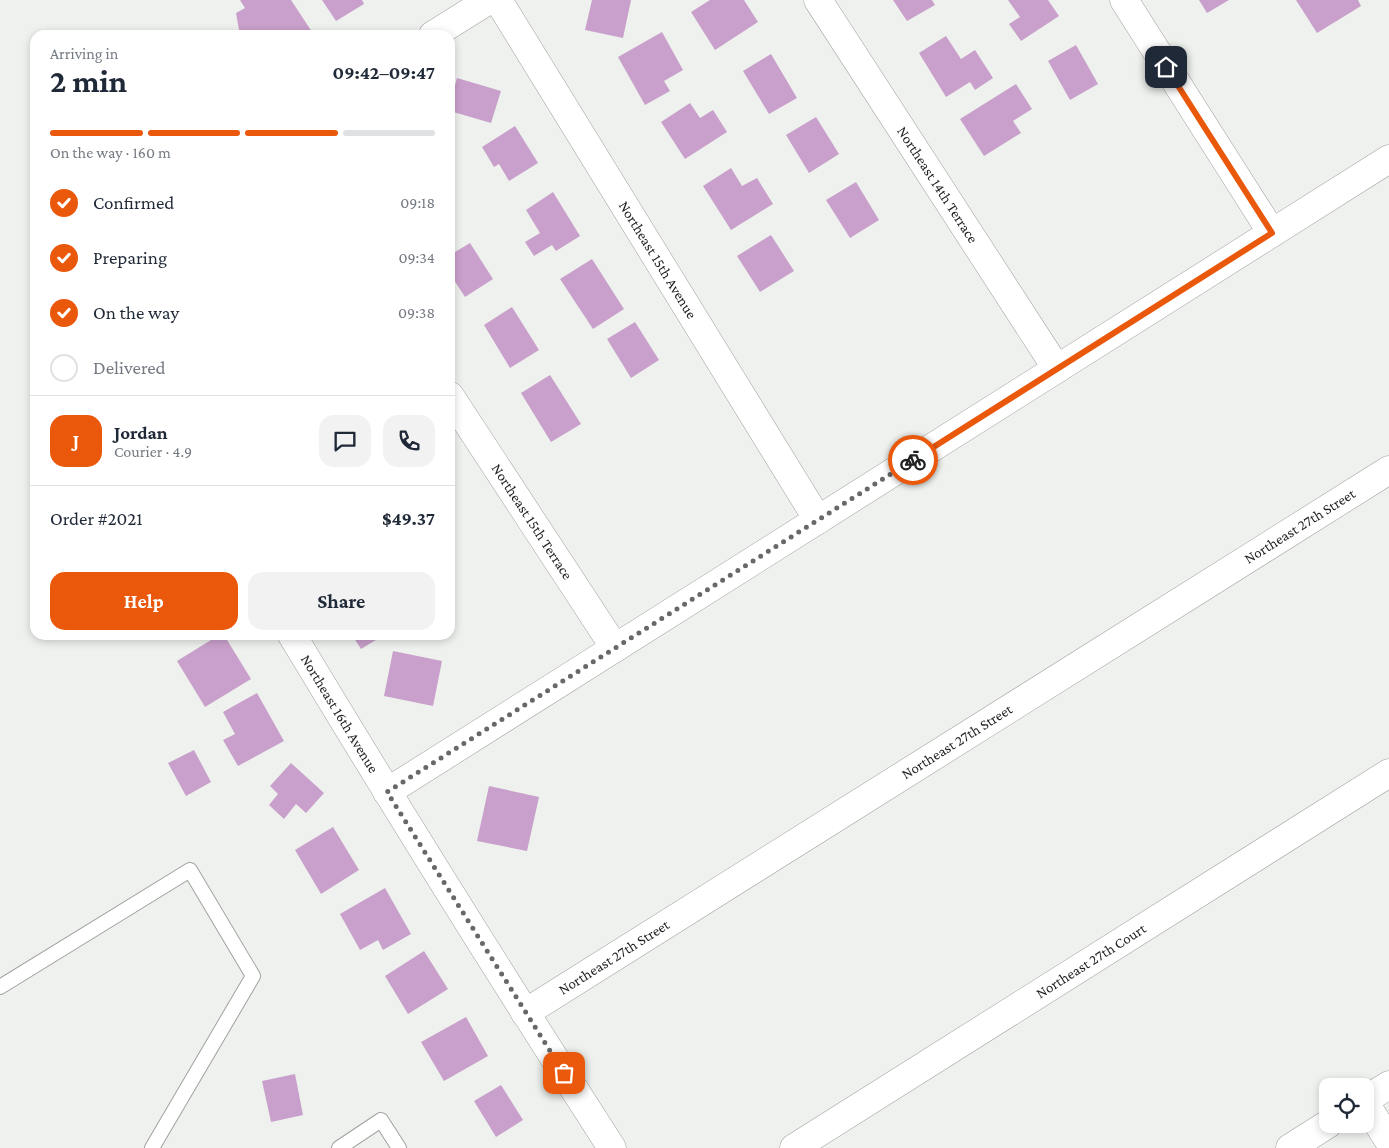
<!DOCTYPE html>
<meta charset="utf-8">
<style>
body{margin:0;font-family:"Crimson Pro",serif;background:#f2f2f3;color:#1f2937;height:100vh;display:flex;flex-direction:column;font-size:19px;white-space:nowrap}
*{box-sizing:border-box;margin:0}
p{font-size:16px;color:#747a83}
.icon{flex:none;width:28px;height:28px;fill:none;stroke:currentColor;stroke-width:2;stroke-linecap:round;stroke-linejoin:round}
.map{position:relative;flex:1;overflow:hidden}
.drawer{position:absolute;left:30px;top:30px;width:425px;height:610px;display:flex;flex-direction:column;background:#fff;border-radius:15px;box-shadow:0 2px 8px #0003}
.drawer>*{flex:none}
.tools{position:absolute;left:1319px;top:1078px;display:grid;gap:10px}
.tools a{display:grid;place-items:center;width:55px;height:55px;border-radius:10px;background:#fff;box-shadow:0 2px 8px #0003;font-size:25px}
.pin{position:absolute;display:grid;place-items:center;width:42px;height:42px;color:#fff;margin:-21px;border-radius:10px;box-shadow:0 2px 8px #0006}
.courier{position:absolute;display:grid;place-items:center;width:50px;height:50px;margin:-25px;border:4px solid #ea580c;border-radius:50%;background:#fff;color:#222;box-shadow:0 1px 6px #0007}
.summary em{font-style:normal;font-weight:700}
.summary div{display:flex;flex-direction:column-reverse}
.summary{display:flex;align-items:center;justify-content:space-between;height:85px;padding:0 20px}
h1{font-size:32px;font-weight:700;line-height:38px}
.bar{display:grid;grid-template-columns:repeat(4,1fr);gap:8px 5px;align-content:center;height:60px;padding:0 20px}
.bar i{height:6px;border-radius:4px;background:#e0e1e3}
.bar .active{background:#ea580c}
.bar p{grid-column:span 4}
.line{display:flex;align-items:center;gap:12px;padding:0 20px;border-top:1px solid #e0e1e3}
.line div{flex:1}
.round{display:grid;place-items:center;flex:none;width:52px;height:52px;border-radius:15px;background:#f2f2f3}
ol{padding:0 20px;list-style:none}
li{display:flex;align-items:center;gap:15px;height:55px}
li p{margin-inline-start:auto}
li .icon{padding:5px;border-radius:50%;background:#ea580c;color:#fff;stroke-width:4}
li:last-child{color:#747a83}
li i{width:28px;height:28px;border:2px solid #e0e1e3;border-radius:50%}
.action{display:flex;gap:10px;margin-top:auto;padding:10px 20px}
.action a{flex:1;height:58px;border-radius:15px;background:#ea580c;color:#fff;font-size:20px;font-weight:700;line-height:58px;text-align:center}
.action a+a{background:#f2f2f3;color:#1f2937}
.map>svg:first-child{display:block}
.building{fill:#c9a0cb}
.lines{fill:none;stroke-linecap:round;stroke-linejoin:round}
.lane-casing{stroke:#a0a29f;stroke-width:16}
.street-casing{stroke:#a0a29f;stroke-width:29}
.lane{stroke:#fff;stroke-width:14}
.street{stroke:#fff;stroke-width:28}
.done{stroke:#676967;stroke-width:5;stroke-dasharray:0 9}
.route{stroke:#ea580c;stroke-width:6}
.labels{text-anchor:middle;stroke-width:4.5;stroke-linejoin:round;paint-order:stroke}
.street-label{font-size:15px;fill:#1f201f;stroke:#fff}
</style>
<div class="map">
<svg width="1389" height="1148" viewBox="0 0 1389 1148">
<rect width="100%" height="100%" fill="#eef1ed"/>
<!-- building -->
<path class="building" d="M240,0H291L314,35H242L239,30L236,13L245,8Z
M322,0H362L364,4L336,21Z
M592,0H631L623,38L585,30Z
M710,0H744L758,22L715,50L691,12Z
M893,0H932L935,5L907,21Z
M1008,0H1048L1059,16L1021,41L1009,24L1020,17Z
M1199,0H1229L1207,13Z
M1296,0H1358L1361,6L1317,33Z
M662,32L683,70L664,81L670,91L645,105L618,57Z
M946,36L961,59L975,50L993,78L975,90L970,82L946,97L919,53Z
M1076,45L1098,84L1070,100L1048,61Z
M771,54L797,98L769,114L743,71Z
M457,78L501,91L491,123L450,111V103Z
M1016,84L1032,109L1013,121L1021,133L984,156L960,119Z
M690,103L700,118L713,110L727,132L685,159L661,122Z
M816,117L839,154L809,173L786,135Z
M515,126L538,163L509,181L499,164L494,167L482,147Z
M731,168L742,186L757,178L773,204L731,230L703,186Z
M856,182L879,220L850,238L826,200Z
M553,192L580,236L556,251L552,245L534,256L525,242L540,233L526,210Z
M771,235L794,271L760,292L737,256Z
M470,243L493,279L465,297L450,274V255Z
M592,259L624,309L593,329L560,279Z
M512,307L539,350L510,368L484,325Z
M635,322L659,360L631,378L607,339Z
M550,375L581,424L551,442L521,393Z
M219,635H224L251,679L205,707L177,661Z
M352,635H384L361,649Z
M393,651L442,661L433,706L384,696Z
M257,693L284,741L238,766L223,740L235,734L223,712Z
M194,750L211,782L186,796L168,763Z
M291,763L324,793L306,813L296,804L284,819L269,805L278,794L270,786Z
M489,786L539,797L527,851L477,841Z
M333,827L359,870L321,894L295,850Z
M385,888L411,934L383,950L378,940L360,950L340,914Z
M424,951L448,989L408,1014L385,976Z
M466,1017L488,1056L444,1081L421,1042Z
M295,1074L303,1115L271,1122L262,1081Z
M501,1085L523,1120L496,1137L474,1101Z"/>
<g class="lines">
<defs>
<path id="lane" d="M0,987L190,870L253,976L152,1148
M339,1148L381,1120L399,1148"/>
<g id="street">
<path id="s1" d="M498,0L818,520"/>
<path id="s2" d="M818,0L1057,369"/>
<path d="M1124,0L1272,233"/>
<path d="M433,35L489,0"/>
<path id="s3" d="M450,396L615,648"/>
<path id="s4" d="M292,635C396,808 503,979 612,1148"/>
<path d="M387,792L1389,159"/>
<path id="s5" d="M525,1013L1389,470"/>
<path d="M1365,1100L1389,1085"/>
<path d="M1365,1103L1389,1141"/>
<path id="s6" d="M794,1148L1389,773"/>
<path d="M1290,1148L1328,1124"/>
</g>
</defs>
<!-- lane casing -->
<use href="#lane" class="lane-casing"/>
<!-- street casing -->
<use href="#street" class="street-casing"/>
<!-- lane -->
<use href="#lane" class="lane"/>
<!-- street -->
<use href="#street" class="street"/>
</g>
<g class="lines">
<!-- done -->
<path class="done" d="M564,1073L387,792L913,460"/>
<!-- route -->
<path class="route" d="M913,460L1272,233L1166,67"/>
</g>
<g class="labels">
<!-- street labels -->
<g class="street-label">
<text dy="5" stroke="none"><textPath href="#s2" startOffset="220">Northeast 14th Terrace</textPath></text>
<text dy="5" stroke="none"><textPath href="#s1" startOffset="305">Northeast 15th Avenue</textPath></text>
<text dy="5" stroke="none"><textPath href="#s3" startOffset="150">Northeast 15th Terrace</textPath></text>
<text dy="5" stroke="none"><textPath href="#s5" startOffset="915">Northeast 27th Street</textPath></text>
<text dy="5" stroke="none"><textPath href="#s4" startOffset="92">Northeast 16th Avenue</textPath></text>
<text dy="5" stroke="none"><textPath href="#s5" startOffset="510">Northeast 27th Street</textPath></text>
<text dy="5" stroke="none"><textPath href="#s5" startOffset="105">Northeast 27th Street</textPath></text>
<text dy="5" stroke="none"><textPath href="#s6" startOffset="351">Northeast 27th Court</textPath></text>
</g>
</g>
</svg>
<div class="tools">
<a><svg class="icon" aria-label="locate" viewBox="0 0 24 24"><circle cx="12" cy="12" r="6"/><path d="M12 2v4M12 18v4M2 12h4M18 12h4"/></svg></a>
</div>
<div class="pin" style="left:564px;top:1073px;background:#ea580c"><svg class="icon" aria-label="bag" viewBox="0 0 24 24"><path d="M5 8h14l-1 12H6zM9 8a3 3 0 0 1 6 0"/></svg></div>
<div class="pin" style="left:1166px;top:67px;background:#1f2937"><svg class="icon" aria-label="home" viewBox="0 0 24 24"><path d="M3 11l9-7 9 7M6 9v11h12V9"/></svg></div>
<div class="courier" style="left:913px;top:460px"><svg class="icon" aria-label="bike" viewBox="0 0 24 24"><circle cx="6" cy="16" r="4"/><circle cx="18" cy="16" r="4"/><path d="M6 16l4-8h5l3 8M10 8l3 8H6M13 5h3"/></svg></div>
<section class="drawer">
<div class="summary"><div><h1>2 min</h1><p>Arriving in</p></div><em>09:42–09:47</em></div>
<div class="bar"><i class="active"></i><i class="active"></i><i class="active"></i><i></i><p>On the way · 160 m</p></div>
<ol>
<li><svg class="icon" aria-label="check" viewBox="0 0 24 24"><path d="M5 12l5 5 9-10"/></svg>Confirmed<p>09:18</p></li>
<li><svg class="icon" aria-label="check" viewBox="0 0 24 24"><path d="M5 12l5 5 9-10"/></svg>Preparing<p>09:34</p></li>
<li><svg class="icon" aria-label="check" viewBox="0 0 24 24"><path d="M5 12l5 5 9-10"/></svg>On the way<p>09:38</p></li>
<li><i></i>Delivered</li>
</ol>
<div class="line" style="height:90px"><b class="round" style="background:#ea580c;color:#fff">J</b><div><b>Jordan</b><p>Courier · 4.9</p></div><a class="round"><svg class="icon" aria-label="chat" viewBox="0 0 24 24"><path d="M4 5h16v11H9l-5 4z"/></svg></a><a class="round"><svg class="icon" aria-label="phone" viewBox="0 0 24 24"><path d="M5 4h4l2 5-3 2q2 4 5 5l2-3 5 2v4C11 20 4 13 5 4z"/></svg></a></div>
<div class="line" style="height:65px"><div>Order #2021</div><b>$49.37</b></div>
<div class="action"><a>Help</a><a>Share</a></div>
</section>
</div>
